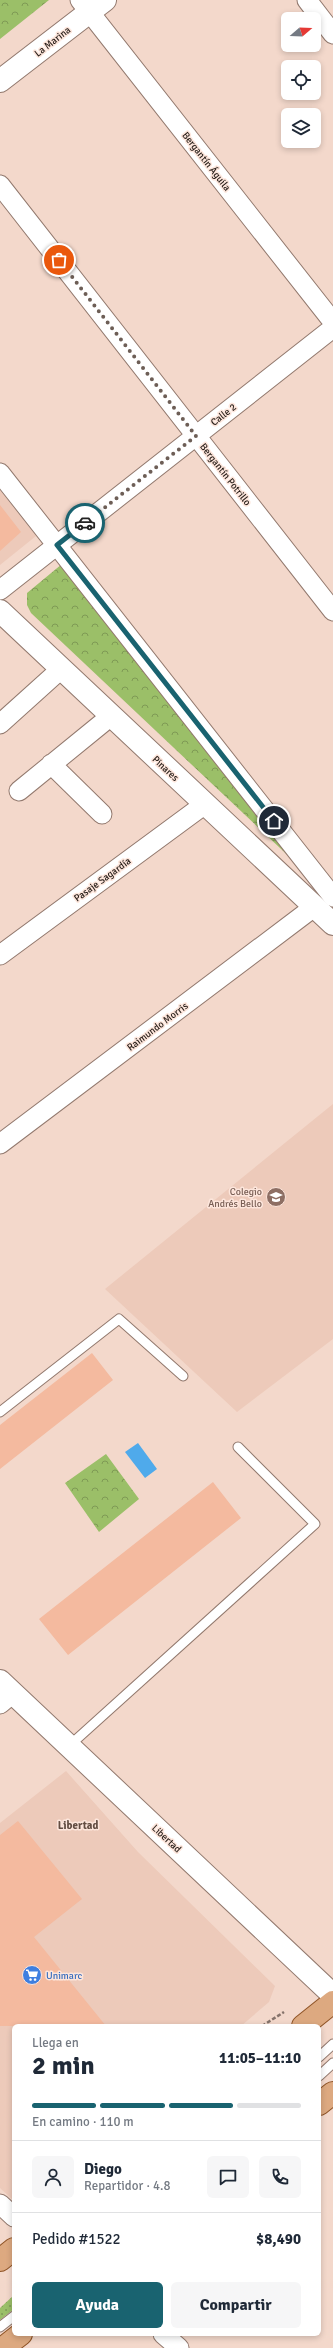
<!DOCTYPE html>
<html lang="es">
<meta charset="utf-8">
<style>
body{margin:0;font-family:Signika,sans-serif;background:#f6f6f7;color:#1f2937;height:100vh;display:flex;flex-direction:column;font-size:15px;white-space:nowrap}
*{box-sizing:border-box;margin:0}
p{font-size:13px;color:#747a83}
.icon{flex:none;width:22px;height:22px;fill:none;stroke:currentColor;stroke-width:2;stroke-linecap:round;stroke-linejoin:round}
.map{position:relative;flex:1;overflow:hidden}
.details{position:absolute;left:12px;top:2024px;width:309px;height:312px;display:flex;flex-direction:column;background:#fff;border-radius:6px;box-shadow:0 2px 6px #0003}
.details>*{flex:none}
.needle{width:26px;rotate:71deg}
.controls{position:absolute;left:281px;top:12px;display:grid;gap:8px}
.controls a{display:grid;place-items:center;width:40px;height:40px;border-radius:6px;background:#fff;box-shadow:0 2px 6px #0003;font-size:20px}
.pin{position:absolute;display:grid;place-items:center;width:34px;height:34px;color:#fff;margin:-17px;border:2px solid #fff;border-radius:50%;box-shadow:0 1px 4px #0007}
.courier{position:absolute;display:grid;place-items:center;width:40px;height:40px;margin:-20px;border:3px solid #196370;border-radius:50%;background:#fff;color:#222;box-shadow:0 1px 5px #0007}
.overview em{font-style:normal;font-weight:800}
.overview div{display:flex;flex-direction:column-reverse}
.overview{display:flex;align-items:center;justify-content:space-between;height:68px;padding:0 20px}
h1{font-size:26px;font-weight:800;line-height:30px}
.bar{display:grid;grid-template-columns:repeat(4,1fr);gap:6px 4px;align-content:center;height:48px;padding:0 20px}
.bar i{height:5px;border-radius:3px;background:#e0e1e3}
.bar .on{background:#196370}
.bar p{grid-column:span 4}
.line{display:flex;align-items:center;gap:10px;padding:0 20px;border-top:1px solid #e0e1e3}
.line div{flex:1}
.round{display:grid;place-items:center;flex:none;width:42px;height:42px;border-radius:6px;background:#f6f6f7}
.primary-button{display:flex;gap:8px;margin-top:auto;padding:8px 20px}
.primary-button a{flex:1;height:46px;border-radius:6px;background:#196370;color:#fff;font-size:16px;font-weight:800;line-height:46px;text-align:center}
.primary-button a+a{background:#f6f6f7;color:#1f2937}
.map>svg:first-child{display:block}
.built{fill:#edcaba}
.grass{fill:url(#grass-dots)}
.park{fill:url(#park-crowns)}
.water{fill:#4faaeb}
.building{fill:#f4ba9f}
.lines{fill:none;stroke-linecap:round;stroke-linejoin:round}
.service-casing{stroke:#92796e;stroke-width:11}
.minor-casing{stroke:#92796e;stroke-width:21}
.tertiary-casing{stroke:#92796e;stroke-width:24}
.primary-casing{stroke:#8e5325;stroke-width:24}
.path{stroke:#85736b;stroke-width:2.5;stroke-dasharray:4 2;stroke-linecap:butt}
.service{stroke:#fff;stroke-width:9}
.minor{stroke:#fff;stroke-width:19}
.tertiary{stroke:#fff;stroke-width:22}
.primary{stroke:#dda980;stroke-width:22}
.done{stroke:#6d5e56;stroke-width:4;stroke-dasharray:0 7.2}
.route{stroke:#196370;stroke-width:5}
.labels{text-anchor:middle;stroke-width:3;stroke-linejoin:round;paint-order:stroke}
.street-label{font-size:10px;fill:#251c17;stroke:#fde6dc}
.education-label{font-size:10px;fill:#785e54;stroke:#fde6dc;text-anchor:end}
.shop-label{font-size:10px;fill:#366cbe;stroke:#fde6dc;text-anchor:start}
.neighbourhood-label{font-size:11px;font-weight:bold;fill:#634d42;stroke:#fde6dc}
</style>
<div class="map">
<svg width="333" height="2348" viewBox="0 0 333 2348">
<defs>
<pattern id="grass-dots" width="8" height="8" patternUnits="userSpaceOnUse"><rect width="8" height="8" fill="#9bbf68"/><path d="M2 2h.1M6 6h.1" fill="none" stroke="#7e9a55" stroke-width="1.8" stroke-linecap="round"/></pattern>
<pattern id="park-crowns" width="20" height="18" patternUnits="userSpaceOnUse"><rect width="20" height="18" fill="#9bbf68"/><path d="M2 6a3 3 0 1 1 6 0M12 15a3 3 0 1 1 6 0" fill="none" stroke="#7e9a55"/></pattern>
</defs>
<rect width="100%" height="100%" fill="#f3d8cb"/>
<!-- built -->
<path class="built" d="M0,490L36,536L0,565Z
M333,1104V1339L237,1412L105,1289Z
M66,1771L138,1852L275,1986L269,2002L241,2026H14V2201L0,2188V1823Z"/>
<!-- grass -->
<path class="grass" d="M14,2295V2309L0,2320V2308Z"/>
<!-- park -->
<path class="park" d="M0,0H49L0,39Z
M62,564L298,865L31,613L27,605V593Z
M106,1454L139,1499L99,1532L65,1483Z"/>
<!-- water -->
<path class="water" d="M138,1443L157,1469L145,1478L125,1452Z"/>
<!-- building -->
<path class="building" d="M0,505L21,532L0,551Z
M92,1353L113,1380L0,1469V1425Z
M213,1482L241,1518L68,1655L39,1619Z
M18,1821L82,1899L34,1937L106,2026H0V1835Z"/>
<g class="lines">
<defs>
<path id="service" d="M0,1412L119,1319L183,1376
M69,1746L315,1524L238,1447
M319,2057L333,2044
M319,2076L333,2063
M0,2327L14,2316"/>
<path id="minor" d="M80,0L333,322
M307,0L333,34
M0,185L333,611
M0,473L333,897
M0,590L333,328
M0,724L61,669
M51,764L102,814
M19,791L111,716
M0,955L205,804
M0,1144L314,907
M0,1704L13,1693
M0,2204L14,2217
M163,2334L179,2348"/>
<path id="tertiary" d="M0,81L105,0
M0,611L333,924
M0,1681L333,1995"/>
<path id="primary" d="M303,2026L333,2002
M319,2104L333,2093
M0,2260L14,2249
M3,2348L21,2334"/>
</defs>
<!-- service casing -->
<use href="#service" class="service-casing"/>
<!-- minor casing -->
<use href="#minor" class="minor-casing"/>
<!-- tertiary casing -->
<use href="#tertiary" class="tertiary-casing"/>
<!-- primary casing -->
<use href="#primary" class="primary-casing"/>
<!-- path -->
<path class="path" d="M262,2026L284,2012"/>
<!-- service -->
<use href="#service" class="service"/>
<!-- minor -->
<use href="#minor" class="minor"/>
<!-- tertiary -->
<use href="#tertiary" class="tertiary"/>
<!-- primary -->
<use href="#primary" class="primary"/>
</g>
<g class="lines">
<!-- done -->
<path class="done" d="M59,260L196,436L85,523"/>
<!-- route -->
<path class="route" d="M85,523L57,545L274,821"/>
</g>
<!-- icons -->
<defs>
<symbol id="school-disc" viewBox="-11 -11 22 22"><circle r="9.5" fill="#8d6e63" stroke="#fde6dc"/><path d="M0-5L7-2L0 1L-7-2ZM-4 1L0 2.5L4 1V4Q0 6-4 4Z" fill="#fff"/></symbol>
<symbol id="supermarket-disc" viewBox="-11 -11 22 22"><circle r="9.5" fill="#3f7fe0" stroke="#fde6dc"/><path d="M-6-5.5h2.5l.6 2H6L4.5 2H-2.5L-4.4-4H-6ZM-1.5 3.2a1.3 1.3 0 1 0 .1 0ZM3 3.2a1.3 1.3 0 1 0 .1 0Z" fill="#fff"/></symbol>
</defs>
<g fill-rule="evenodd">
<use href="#school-disc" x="265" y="1186" width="22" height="22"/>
<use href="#supermarket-disc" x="21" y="1964" width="22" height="22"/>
</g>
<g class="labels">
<!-- street labels -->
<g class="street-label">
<text transform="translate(52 41) rotate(-38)" y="4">La Marina</text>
<text transform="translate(207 161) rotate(52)" y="4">Bergantín Águila</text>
<text transform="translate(223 414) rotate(-38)" y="4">Calle 2</text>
<text transform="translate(226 474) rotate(52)" y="4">Bergantín Potrillo</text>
<text transform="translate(166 768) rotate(43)" y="4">Pinares</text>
<text transform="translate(102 879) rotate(-36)" y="4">Pasaje Sagardía</text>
<text transform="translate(157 1026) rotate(-37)" y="4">Raimundo Morris</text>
<text transform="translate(167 1838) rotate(43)" y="4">Libertad</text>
</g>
<!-- education labels -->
<g class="education-label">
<text x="262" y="1195">Colegio<tspan x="262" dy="12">Andrés Bello</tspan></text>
</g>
<!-- shop labels -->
<g class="shop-label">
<text x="46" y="1979">Unimarc</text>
</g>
<!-- neighbourhood labels -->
<g class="neighbourhood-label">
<text x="78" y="1829">Libertad</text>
</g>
</g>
</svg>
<div class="controls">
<a><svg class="needle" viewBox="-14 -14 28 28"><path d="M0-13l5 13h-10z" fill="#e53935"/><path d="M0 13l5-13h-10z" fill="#747a83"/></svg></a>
<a><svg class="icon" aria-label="locate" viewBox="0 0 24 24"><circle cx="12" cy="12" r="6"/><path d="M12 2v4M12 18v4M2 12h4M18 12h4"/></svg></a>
<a><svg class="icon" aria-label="layers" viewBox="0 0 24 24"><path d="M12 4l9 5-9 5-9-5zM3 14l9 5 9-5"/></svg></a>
</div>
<div class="pin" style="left:59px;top:260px;background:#ea580c"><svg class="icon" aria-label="bag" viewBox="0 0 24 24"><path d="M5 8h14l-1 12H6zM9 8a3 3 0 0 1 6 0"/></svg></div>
<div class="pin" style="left:274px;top:821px;background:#1f2937"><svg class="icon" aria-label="home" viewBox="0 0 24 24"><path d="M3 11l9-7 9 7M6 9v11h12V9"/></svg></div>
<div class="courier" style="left:85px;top:523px"><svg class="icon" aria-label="car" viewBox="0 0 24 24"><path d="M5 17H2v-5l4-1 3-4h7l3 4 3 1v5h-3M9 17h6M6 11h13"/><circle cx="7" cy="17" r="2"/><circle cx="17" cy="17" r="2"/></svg></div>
<section class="details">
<div class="overview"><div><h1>2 min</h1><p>Llega en</p></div><em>11:05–11:10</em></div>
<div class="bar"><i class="on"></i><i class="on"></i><i class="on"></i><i></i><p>En camino · 110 m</p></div>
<div class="line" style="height:72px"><a class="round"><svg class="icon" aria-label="person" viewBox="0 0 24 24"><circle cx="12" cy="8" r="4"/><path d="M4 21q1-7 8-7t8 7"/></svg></a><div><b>Diego</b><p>Repartidor · 4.8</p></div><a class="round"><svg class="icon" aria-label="chat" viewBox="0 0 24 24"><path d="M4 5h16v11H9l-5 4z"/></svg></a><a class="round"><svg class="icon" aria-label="phone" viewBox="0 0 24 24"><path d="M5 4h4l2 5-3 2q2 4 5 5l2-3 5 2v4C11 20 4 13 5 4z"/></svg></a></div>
<div class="line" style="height:52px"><div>Pedido #1522</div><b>$8,490</b></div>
<div class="primary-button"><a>Ayuda</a><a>Compartir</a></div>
</section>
</div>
